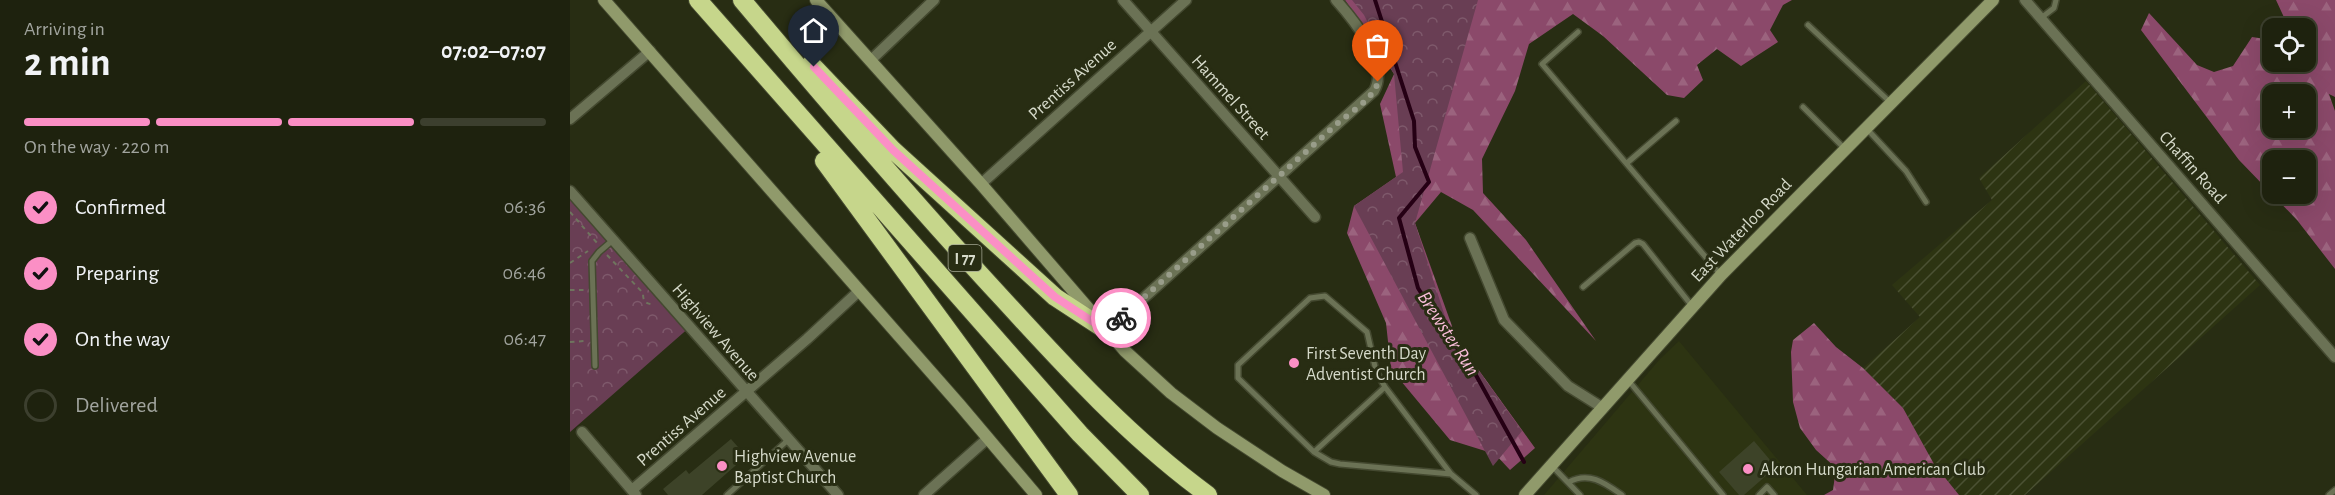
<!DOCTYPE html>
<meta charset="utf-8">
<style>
body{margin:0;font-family:"Alegreya Sans",sans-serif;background:#2b2f1c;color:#f1f3f6;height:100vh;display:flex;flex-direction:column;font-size:22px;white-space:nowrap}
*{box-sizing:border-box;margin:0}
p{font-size:20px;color:#a1a49e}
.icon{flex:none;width:33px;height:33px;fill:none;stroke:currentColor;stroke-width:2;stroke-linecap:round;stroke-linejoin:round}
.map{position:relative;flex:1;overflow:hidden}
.panel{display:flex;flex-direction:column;background:#1e220e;width:570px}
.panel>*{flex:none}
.controls{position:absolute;left:1692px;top:18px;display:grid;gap:12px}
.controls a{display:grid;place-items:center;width:54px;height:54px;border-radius:12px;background:#1e220e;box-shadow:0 6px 24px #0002,0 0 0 2px #3c3f2e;font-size:30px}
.pin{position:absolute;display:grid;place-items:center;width:51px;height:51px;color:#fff;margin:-62px -26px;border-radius:50% 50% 50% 0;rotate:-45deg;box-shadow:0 0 6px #0007}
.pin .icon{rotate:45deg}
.courier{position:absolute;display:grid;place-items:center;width:60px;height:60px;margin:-30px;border:4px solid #fb8fc5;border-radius:50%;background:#fff;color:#222;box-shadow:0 2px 8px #0007}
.summary em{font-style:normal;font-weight:600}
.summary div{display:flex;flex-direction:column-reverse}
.summary{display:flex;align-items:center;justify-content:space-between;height:102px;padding:0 24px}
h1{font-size:39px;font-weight:600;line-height:45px}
.bar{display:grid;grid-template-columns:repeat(4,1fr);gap:9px 6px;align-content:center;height:72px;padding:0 24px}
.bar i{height:8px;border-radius:4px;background:#3c3f2e}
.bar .selected{background:#fb8fc5}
.bar p{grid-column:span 4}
ol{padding:0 24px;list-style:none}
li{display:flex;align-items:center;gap:18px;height:66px}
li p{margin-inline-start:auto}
li .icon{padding:6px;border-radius:50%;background:#fb8fc5;color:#111;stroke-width:4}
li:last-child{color:#a1a49e}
li i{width:33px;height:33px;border:3px solid #3c3f2e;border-radius:50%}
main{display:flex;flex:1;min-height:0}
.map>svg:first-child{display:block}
.built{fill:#2d3412}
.industrial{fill:url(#industrial-furrows)}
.forest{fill:url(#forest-firs);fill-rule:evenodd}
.park{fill:url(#park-crowns)}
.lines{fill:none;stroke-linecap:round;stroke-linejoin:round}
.stream{stroke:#250014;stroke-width:4}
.building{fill:#3d4328}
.service-casing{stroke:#444930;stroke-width:8}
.minor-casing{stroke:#444930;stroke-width:13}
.secondary-casing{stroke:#444930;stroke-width:14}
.motorway-casing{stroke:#444930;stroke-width:20}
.path{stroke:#6f745e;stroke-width:2;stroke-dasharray:4.5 4.5;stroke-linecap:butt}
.service{stroke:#6b7255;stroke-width:5}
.minor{stroke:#6b7255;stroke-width:10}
.secondary{stroke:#909a6b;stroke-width:12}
.motorway{stroke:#c6d68b;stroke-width:18}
.done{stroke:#999d8a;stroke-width:6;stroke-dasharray:0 10.8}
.route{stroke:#fb8fc5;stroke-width:8}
.poi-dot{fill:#fb8fc5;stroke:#282d13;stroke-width:2}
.labels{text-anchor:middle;stroke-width:6;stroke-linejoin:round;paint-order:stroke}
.shield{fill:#282d13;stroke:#a2a693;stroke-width:1.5}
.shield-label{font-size:16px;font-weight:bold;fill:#d6daca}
.street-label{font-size:18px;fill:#d6daca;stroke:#282d13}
.poi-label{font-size:18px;fill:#d6daca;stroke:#282d13;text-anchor:start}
.water-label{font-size:20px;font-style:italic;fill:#fabeda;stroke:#282d13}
</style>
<main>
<section class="panel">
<div class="summary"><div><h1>2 min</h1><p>Arriving in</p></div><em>07:02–07:07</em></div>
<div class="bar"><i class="selected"></i><i class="selected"></i><i class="selected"></i><i></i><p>On the way · 220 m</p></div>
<ol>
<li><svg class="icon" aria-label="check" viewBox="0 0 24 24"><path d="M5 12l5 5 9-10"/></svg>Confirmed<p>06:36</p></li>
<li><svg class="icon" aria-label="check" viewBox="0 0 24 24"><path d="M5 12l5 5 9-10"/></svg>Preparing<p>06:46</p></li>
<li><svg class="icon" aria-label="check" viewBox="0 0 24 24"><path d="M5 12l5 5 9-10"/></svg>On the way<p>06:47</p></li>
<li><i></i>Delivered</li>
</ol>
</section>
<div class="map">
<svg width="1765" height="495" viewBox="0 0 1765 495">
<defs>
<pattern id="industrial-furrows" width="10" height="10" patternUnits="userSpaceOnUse" patternTransform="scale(1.5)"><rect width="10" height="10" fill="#2d3412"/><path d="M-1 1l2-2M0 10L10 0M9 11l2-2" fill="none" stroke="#4b5133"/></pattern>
<pattern id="forest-firs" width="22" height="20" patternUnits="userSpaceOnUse" patternTransform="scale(1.5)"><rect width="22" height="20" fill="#8b496a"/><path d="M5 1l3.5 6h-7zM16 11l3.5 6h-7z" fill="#9b637e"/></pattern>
<pattern id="park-crowns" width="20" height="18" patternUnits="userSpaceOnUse" patternTransform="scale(1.5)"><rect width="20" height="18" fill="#693e54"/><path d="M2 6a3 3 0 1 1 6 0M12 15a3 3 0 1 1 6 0" fill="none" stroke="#7e596b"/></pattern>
</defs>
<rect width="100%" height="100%" fill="#282d13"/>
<!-- built -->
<path class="built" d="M1109,341L1237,495H974L1090,359Z"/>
<!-- industrial -->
<path class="industrial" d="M1516,81L1690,285L1455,495H1389L1364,464L1333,408L1293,368L1350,317L1322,285L1422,200L1409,178Z"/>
<!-- forest -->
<path class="forest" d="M775,0H1222L1213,5L1200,30L1208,42L1171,66L1147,49L1127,65L1133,80L1114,98L1097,95L1033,36L1003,14L959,44L945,91L912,159L913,193L956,240L1026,341L903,210L871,192L845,223L887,340L965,448L940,470L925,454L880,440L821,369L816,323L777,233L784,206L826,177L810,104L824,74Z
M1706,0H1765V97L1759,94L1765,111V269L1727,220L1669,160L1571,30L1579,13L1627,65L1644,72L1663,66L1682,37L1702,40V62H1736V28H1716L1718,26ZM1702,94H1736V128H1702ZM1702,160H1736V194H1702Z
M1244,323L1266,347L1293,368L1333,408L1364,464L1389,495H1254L1263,490L1266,468L1246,450L1230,428L1223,402L1221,352L1223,340Z"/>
<!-- park -->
<path class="park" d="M782,0H908L845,223L879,329L952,431L923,466L784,206L833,172L824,74L794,15Z
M0,191L121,326L0,432Z"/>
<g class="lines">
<!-- stream -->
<path class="stream" d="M805,0L844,121L845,147L859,182L829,218L848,288L878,336L902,368L954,462"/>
</g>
<!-- building -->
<path class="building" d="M161,439L175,455L172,458L173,459L132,495H98L93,489L116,470L119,474Z
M1184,441L1206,467L1174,495H1169L1149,472Z"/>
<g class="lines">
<defs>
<path id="service" d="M1471,18L1484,8L1486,0
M1238,25L1321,103
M1008,32L972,64L1150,274
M1233,107L1275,149
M1297,129L1336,171L1356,202
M1057,163L1106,121
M1013,287L1065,243L1069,242L1073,244L1122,306
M25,366L22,261L29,252L43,240
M1058,380L1153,495
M744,452L668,378V365L740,298L755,296L797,332L806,371L815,387
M982,466L1010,495
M881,474L770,464L761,462L744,452L815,387L881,474L906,495
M999,482C1019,471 1035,483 1052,495
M157,495L218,440
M1189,495L1197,487L1204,495
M1759,495L1765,490"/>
<path id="minor" d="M553,0L745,217
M1455,0L1765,357
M301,60L364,0
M0,119L80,51
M411,184L616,0
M0,191L268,495
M900,238L934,320L998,386L1033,408
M537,331L804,91C820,64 783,19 766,0
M12,432L66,495
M62,490L237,339L289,291
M354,495L417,439"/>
<path id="secondary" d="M34,0L389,404L466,495
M246,0L411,184L555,351L601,393L647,428L712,471L754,495
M955,495L1151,275L1423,0"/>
<path id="motorway" d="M128,0L510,434L570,495
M172,0C257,101 342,201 432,298C496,368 561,439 638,495
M241,64L323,150L485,297L537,331
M254,161L499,495"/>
</defs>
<!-- service casing -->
<use href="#service" class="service-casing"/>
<!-- minor casing -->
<use href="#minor" class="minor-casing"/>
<!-- secondary casing -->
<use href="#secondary" class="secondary-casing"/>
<!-- motorway casing -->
<use href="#motorway" class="motorway-casing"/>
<!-- path -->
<path class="path" d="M0,212L28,244
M37,255L73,293C73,303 76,303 84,305
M0,263L18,251
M0,290H15
M0,342L15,341"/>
<!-- service -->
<use href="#service" class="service"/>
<!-- minor -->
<use href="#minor" class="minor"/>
<!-- secondary -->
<use href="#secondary" class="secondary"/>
<!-- motorway -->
<use href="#motorway" class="motorway"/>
</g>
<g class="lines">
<!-- done -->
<path class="done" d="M551,318L768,123C782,111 803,99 808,82"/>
<!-- route -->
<path class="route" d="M244,67L323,150L485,297L537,331L551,318"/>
</g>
<!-- markers -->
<g class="poi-dot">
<circle cx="724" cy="363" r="6"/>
<circle cx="152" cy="466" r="6"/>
<circle cx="1178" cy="469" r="6"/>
</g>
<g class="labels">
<!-- shield labels -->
<rect class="shield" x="378.5" y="245" width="33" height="26" rx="4.5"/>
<g class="shield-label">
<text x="395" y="264">I 77</text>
</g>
<!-- street labels -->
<g class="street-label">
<text transform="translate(502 79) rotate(-42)" y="6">Prentiss Avenue</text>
<text transform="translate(661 97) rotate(48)" y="6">Hammel Street</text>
<text transform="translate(1623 167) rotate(48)" y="6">Chaffin Road</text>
<text transform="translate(1171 230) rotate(-46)" y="6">East Waterloo Road</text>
<text transform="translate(146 332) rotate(49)" y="6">Highview Avenue</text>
<text transform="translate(111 426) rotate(-41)" y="6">Prentiss Avenue</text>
</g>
<!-- poi labels -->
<g class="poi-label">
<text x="736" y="359">First Seventh Day<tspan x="736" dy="21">Adventist Church</tspan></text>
<text x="164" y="462">Highview Avenue<tspan x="164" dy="21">Baptist Church</tspan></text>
<text x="1190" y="475">Akron Hungarian American Club</text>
</g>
<!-- water labels -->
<g class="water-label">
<text transform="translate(879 333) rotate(57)" y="7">Brewster Run</text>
</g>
</g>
</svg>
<div class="controls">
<a><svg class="icon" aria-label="locate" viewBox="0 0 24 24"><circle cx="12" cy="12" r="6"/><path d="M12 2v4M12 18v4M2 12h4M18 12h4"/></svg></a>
<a>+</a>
<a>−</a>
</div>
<div class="pin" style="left:808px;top:82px;background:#ea580c"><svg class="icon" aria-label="bag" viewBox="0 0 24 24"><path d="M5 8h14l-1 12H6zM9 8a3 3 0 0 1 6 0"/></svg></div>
<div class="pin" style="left:244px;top:67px;background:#1f2937"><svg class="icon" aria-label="home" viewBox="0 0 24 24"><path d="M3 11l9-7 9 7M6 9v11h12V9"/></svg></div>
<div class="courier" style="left:551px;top:318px"><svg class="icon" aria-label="bike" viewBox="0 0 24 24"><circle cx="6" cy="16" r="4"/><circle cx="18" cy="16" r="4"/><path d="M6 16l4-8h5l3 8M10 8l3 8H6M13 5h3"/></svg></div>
</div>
</main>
